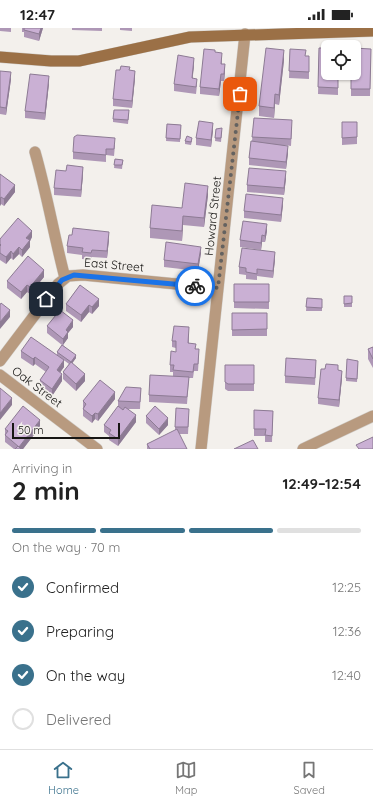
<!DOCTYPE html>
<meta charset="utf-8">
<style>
body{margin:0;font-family:Quicksand,sans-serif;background:#f2f2f2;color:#222;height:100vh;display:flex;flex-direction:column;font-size:15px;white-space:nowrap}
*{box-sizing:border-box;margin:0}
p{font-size:13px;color:#767676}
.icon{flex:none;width:22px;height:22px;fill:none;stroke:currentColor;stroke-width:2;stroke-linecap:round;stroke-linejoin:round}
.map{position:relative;height:421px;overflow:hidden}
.drawer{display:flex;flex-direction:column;background:#fff;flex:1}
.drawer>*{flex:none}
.tools{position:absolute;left:321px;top:12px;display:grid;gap:8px}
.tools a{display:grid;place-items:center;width:40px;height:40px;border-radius:6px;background:#fff;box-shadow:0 1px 3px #0004;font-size:20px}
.scale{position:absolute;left:12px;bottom:10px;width:108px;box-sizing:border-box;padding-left:4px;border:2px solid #171614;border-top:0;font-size:11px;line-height:14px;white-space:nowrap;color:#171614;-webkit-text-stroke:3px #f3f0ec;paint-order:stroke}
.pin{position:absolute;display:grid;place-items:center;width:34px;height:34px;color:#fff;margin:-17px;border-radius:8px;box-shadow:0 2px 6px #0006}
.courier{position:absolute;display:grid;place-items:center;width:40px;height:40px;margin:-20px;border:3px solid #1a73e8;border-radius:50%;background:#fff;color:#222;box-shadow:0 1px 5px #0007}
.summary em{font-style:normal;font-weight:700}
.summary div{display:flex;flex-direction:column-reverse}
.summary{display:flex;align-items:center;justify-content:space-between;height:68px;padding:0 12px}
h1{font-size:26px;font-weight:700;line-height:30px}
.bar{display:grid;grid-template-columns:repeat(4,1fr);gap:6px 4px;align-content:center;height:48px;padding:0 12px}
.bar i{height:5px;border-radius:3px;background:#e0e0e0}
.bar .current{background:#3a718c}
.bar p{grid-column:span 4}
ol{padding:0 12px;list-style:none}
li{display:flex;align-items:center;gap:12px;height:44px}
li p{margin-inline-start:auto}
li .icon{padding:4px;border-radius:50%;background:#3a718c;color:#fff;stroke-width:4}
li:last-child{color:#767676}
li i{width:22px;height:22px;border:2px solid #e0e0e0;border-radius:50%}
.status{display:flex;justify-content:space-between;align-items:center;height:28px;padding:0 20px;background:#fff;direction:ltr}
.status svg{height:11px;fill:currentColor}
.dock{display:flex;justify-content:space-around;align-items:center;height:56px;border-top:1px solid #e0e0e0;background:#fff;font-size:11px;color:#767676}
.dock a{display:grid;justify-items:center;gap:2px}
.dock .current{color:#3a718c}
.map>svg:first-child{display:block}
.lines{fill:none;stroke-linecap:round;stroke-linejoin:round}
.minor-casing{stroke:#d0cdc9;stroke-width:12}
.tertiary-casing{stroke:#d0cdc9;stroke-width:12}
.secondary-casing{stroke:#d0cdc9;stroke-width:12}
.minor{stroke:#b89a7f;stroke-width:11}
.tertiary{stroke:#b89a7f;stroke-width:11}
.secondary{stroke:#9b7046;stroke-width:11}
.wall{fill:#ae97b6}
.shaded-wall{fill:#8d7b94}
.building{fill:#cab0d4;stroke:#8d7b94}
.done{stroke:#646260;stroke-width:4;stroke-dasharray:0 7.2}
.route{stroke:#1a73e8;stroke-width:5}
.labels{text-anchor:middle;stroke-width:3.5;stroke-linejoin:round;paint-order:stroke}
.street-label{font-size:12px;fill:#171614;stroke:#f3f0ec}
</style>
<div class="status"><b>12:47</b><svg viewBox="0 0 49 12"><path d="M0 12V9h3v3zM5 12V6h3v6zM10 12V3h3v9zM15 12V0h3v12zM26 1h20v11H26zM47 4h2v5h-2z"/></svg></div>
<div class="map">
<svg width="373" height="421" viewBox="0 0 373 421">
<rect width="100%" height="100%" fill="#f3f0ec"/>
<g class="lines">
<defs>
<path id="minor" d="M35,124C47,166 54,208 65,250
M0,333L58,256L68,248L83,247L218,260
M201,421L245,6
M303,421L373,388"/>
<path id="tertiary" d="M0,347L97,421"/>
<path id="secondary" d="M0,29L51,33H79L190,9L373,3"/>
</defs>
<!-- minor casing -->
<use href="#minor" class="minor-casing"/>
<!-- tertiary casing -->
<use href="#tertiary" class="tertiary-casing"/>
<!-- secondary casing -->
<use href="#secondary" class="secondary-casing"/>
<!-- minor -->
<use href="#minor" class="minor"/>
<!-- tertiary -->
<use href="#tertiary" class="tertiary"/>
<!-- secondary -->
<use href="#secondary" class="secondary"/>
</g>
<!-- wall -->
<path class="wall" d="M0,0H11V4L0,3Z
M22,0H43L39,13L24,9V4H22Z
M72,0H102V3L72,2Z
M120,0H132V3L120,2Z
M319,20L338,45V67L318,66Z
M290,21L305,28H309V51L289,50Z
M371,21L370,68H351V45Z
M215,24L222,32V36L225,43L224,53H221L219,68L200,66V59Z
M284,32L279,77L275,76L274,90L259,88V78Z
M194,37L192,50L197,57L196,66L174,63V56Z
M130,42L135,50L132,80L113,78V71Z
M0,43L11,51L6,87L0,86Z
M49,55L45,92L25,90V83Z
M129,85L128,96L113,94V91Z
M254,90L292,99L291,118L284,117L288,125L286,141L249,137V130L252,113Z
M342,94H357V116L342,117Z
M167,96L181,97L180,114L166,113Z
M216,101L222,103L221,114L215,113Z
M213,102L211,119L196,117V110Z
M185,113H192L191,117L185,116Z
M115,117L114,128L106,127V134L73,131V124Z
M115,131L123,132L122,141L114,140Z
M0,146L15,164L4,178L1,176L0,178Z
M83,146L81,169L54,167V160Z
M286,150L284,167L247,164V157Z
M208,167L204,199L183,197L182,213L150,210V200L182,180Z
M283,176L281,194L244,190V183Z
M267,203L265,214H262L261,222L240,219V212Z
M32,209L30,213V219L22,229L19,226L13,232L11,230L6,236L0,232V211Z
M109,211L107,230L92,229L91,232L82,231V227L67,225V218Z
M201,225L198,243L164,239V232Z
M275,231L273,250L257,248V252L246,251V247L239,246V239Z
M44,249L30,266L27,264L21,271L7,260V253Z
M80,257L99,278L92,286L89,284L81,294L66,283V276Z
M269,263V281L234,280V274Z
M344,268H352V279H344Z
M307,270L322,271V283H306Z
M232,285H267V308H232Z
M47,298L73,299L68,305V310L63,317L76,330L72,335L85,353L76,363L63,351V344L69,336L57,327V324L62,317L47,305Z
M189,306V315L196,321L199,328L198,343H194L193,350H189L187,376L149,374V367L173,349V344H170V337L176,324V320L172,319V313Z
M373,319V340L368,331V321Z
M21,323L64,339L60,344L62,353L52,368L40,359V352L46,344L35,336L33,338L21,330Z
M358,336L357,354L346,353V350Z
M225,337H254V363H228L225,361Z
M316,339L315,357L285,355V348Z
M338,342L342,350L339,379L318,376V370Z
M141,360L140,381H127L136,394L118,418L109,412V408L104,404V397L118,379V373Z
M115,371L98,393L95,391L92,395L83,388V373Z
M254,382L273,383L272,414H265V408H254Z
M146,388L168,397L159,407L146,395Z
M189,388L188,406H179L187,421H147V416L175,403V399Z
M40,399L23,421H14L5,414V401Z"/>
<!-- shaded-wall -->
<path class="shaded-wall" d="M41,0H43L39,13V6Z
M284,22V32L279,77V67Z
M194,30V37L192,57V50Z
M225,36V43L224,53V46Z
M135,43V50L132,80V73Z
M11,44V51L6,87V80Z
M221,46V53L219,68V61Z
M49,48V55L45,92V85Z
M275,66V76L274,90V80Z
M213,95V102L211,119V112Z
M288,118V125L286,141V134Z
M83,139V146L81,169V162Z
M286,143V150L284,167V160Z
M15,157V164L4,178V171Z
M208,158V167L204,199V190Z
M1,169V176L0,178V171Z
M283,170V176L281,194V187Z
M183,188V197L182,213V203Z
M267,196V203L265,214V208Z
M32,203V209L30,213V219L22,229V222L26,210Z
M109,204V211L107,230V223Z
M262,207V214L261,222V215Z
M19,219V226L13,232V226Z
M201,219V225L198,243V236Z
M11,223V230L6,236V229Z
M275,224V231L273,250V243Z
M44,242V249L30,266V259Z
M27,257V264L21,271V264Z
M99,271V278L92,286V279Z
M89,277V284L81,294V287Z
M10,282V289L0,301V305V294Z
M73,292V299L68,305V310L63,317V311L66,302Z
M76,327V330L71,337V334Z
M35,329V336L33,338V331Z
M64,332V339L57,349V342Z
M342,343V350L339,379V372Z
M62,346V353L52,368V361Z
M85,346V353L76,363V356Z
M115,364V371L98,393V386Z
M12,370V377L0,392V385Z
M95,385V391L92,395V388Z
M136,387V394L118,418V411Z
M168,390V397L159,407V401Z
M40,392V399L23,421H19V419Z"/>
<!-- building -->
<path class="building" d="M24,0H41L39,6L24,2Z
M266,20L284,22L279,67L275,66L274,80L259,78Z
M319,20H328V45H338V60L318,59Z
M354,20L371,21L370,61H351V45H354Z
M204,21L215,22V24L222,25L221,36H225L224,46H221L219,61L200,59Z
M290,21L306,22L305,28H309V44L289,43Z
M178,27L194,30L192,50L197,51L196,59L174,56Z
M121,38L130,39L129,42L135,43L132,73L113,71L116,42H120Z
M0,43L11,44L6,80L0,79Z
M30,46L49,48L45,85L25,83Z
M114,82H129L128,92L113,91Z
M254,90L292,92L291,111L252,109Z
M199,93L213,95L211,112L196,110Z
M342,94H357V109L342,110Z
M167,96L181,97L180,111L166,110Z
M222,100L221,110H215L216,101Z
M77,107L115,110L114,121H106V127L73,124L74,109Z
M187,108L192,110L191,114L185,113Z
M251,113L288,118L286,134L249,130Z
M115,131L123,132L122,137H114Z
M67,137L83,139L81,162L54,160L56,142L66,143Z
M249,140L286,143L284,160L247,157Z
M0,146L15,157L4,171L1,169L0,171Z
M185,155L208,158L204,190L183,188L182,203L150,200L152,177L182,180Z
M246,166L283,170L281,187L244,183Z
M18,190L32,203L26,210L30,212L22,222L19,219L13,226L11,223L6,229L0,225V218L1,217L0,216V211Z
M243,193L267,196L265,208L262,207L261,215L240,212Z
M73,200L109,204L107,223L92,222L91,225L82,224L83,220L67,218L69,207H72Z
M166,214L201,219L198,236L164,232Z
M242,220L275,224L273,243L257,241V246L246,244V240L239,239Z
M28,228L44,242L30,259L27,257L21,264L7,253Z
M234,256H269V274H234Z
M80,257L99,271L92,279L89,277L81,287L66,276Z
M344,268H352V275L344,276Z
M307,270L322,271V280L306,279Z
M1,275L10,282L0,294V277Z
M60,282L73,292L66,302L68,304L63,311L47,298Z
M232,285H267V301L232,302Z
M174,298L189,299L188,315L196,316L195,321H199L198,336H194L193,344L173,342L174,337H170L171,323L176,324V313H172Z
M31,309L64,332L57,342L62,346L52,361L40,352L49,339L35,329L33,331L21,323Z
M62,317L76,327L71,334L57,324Z
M373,319V331L368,321Z
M286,330L316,332L315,350L285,348Z
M347,331L358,333L357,351L346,350Z
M71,334L85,346L76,356L63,344Z
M326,336L338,337V342L342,343L339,372L318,370L321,341H325Z
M225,337H254V356H228L225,354Z
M150,347L189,349L187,369L149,367Z
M100,352L115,364L98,386L95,385L92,388L83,381L86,376L83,373Z
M126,359L141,360L140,374L118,373Z
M0,360L12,370L0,385Z
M23,378L40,392L19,419L5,407L8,403L5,401Z
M118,378L123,382L125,379L136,387L118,411L109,405L111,402L104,397Z
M155,378L168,390L159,401L146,388Z
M176,380L189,381L188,399H175Z
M254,382L273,383L272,408L265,407L266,401H254Z
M177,401L187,421H150L147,416Z
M373,409V421H359L356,417Z
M253,412L258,421H234Z
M18,418L21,421H15Z"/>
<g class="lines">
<!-- done -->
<path class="done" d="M195,258L218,260L240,66"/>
<!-- route -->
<path class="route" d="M46,271L62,252L74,247L195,258"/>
</g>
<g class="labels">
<!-- street labels -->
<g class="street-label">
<text transform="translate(213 188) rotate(-84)" y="4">Howard Street</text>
<text transform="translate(114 237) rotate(5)" y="4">East Street</text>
<text transform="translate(37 359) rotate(37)" y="4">Oak Street</text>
</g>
</g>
</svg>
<div class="tools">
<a><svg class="icon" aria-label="locate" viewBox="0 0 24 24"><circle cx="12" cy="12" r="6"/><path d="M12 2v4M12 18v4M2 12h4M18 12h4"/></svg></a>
</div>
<div class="scale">50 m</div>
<div class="pin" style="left:240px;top:66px;background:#ea580c"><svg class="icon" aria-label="bag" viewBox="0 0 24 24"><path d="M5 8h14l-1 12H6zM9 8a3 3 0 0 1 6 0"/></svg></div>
<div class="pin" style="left:46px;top:271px;background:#1f2937"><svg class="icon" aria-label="home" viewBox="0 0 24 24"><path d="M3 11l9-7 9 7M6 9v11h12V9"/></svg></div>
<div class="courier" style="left:195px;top:258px"><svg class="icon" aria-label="bike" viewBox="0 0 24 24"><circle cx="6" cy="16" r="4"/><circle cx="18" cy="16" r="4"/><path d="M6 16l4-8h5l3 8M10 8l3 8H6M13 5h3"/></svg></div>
</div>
<section class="drawer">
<div class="summary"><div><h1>2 min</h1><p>Arriving in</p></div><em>12:49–12:54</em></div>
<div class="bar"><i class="current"></i><i class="current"></i><i class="current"></i><i></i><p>On the way · 70 m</p></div>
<ol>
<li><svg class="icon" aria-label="check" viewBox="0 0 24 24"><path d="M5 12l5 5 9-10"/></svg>Confirmed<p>12:25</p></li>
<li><svg class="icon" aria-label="check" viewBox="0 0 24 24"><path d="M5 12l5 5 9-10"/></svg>Preparing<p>12:36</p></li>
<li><svg class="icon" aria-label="check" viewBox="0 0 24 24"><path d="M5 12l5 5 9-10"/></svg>On the way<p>12:40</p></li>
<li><i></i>Delivered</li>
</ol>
</section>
<nav class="dock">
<a class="current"><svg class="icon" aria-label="home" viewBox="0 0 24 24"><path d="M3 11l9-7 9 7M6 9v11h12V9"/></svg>Home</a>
<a><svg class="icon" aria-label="map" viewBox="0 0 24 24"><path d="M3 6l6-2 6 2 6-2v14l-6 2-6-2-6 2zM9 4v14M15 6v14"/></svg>Map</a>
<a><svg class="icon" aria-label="saved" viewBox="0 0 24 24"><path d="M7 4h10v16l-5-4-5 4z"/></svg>Saved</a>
</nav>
